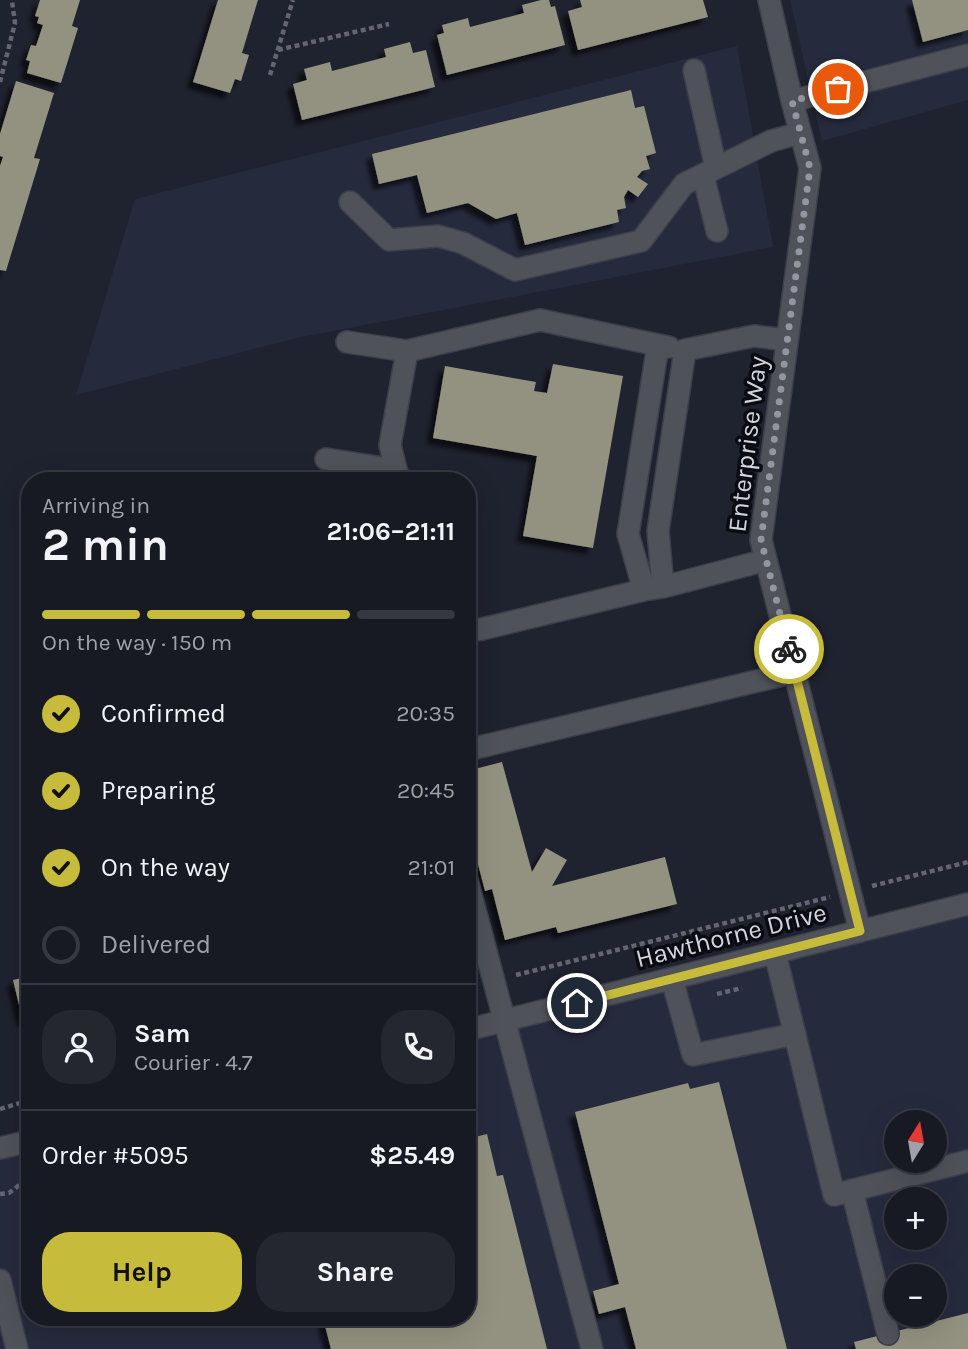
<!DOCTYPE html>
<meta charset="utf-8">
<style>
body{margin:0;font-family:Karla,sans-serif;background:#242730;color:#f1f3f6;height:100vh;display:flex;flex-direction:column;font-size:26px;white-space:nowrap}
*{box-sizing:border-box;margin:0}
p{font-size:23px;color:#9ea1a6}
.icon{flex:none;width:38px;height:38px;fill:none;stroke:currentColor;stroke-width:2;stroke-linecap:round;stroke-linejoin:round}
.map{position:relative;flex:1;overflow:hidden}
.side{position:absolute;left:21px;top:472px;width:455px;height:854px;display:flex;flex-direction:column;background:#171a23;border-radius:28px;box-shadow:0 7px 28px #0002,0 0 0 2px #363841}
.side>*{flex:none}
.needle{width:46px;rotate:11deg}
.fabs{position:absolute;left:884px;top:1110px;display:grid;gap:14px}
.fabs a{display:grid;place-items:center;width:63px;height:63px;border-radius:50%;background:#171a23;box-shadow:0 7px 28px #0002,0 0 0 2px #363841;font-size:35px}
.pin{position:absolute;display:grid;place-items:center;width:60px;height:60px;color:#fff;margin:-30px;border:4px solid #fff;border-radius:50%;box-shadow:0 2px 7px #0007}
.courier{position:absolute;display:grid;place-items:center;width:70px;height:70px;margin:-35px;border:5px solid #c7bb3c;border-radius:50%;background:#fff;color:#222;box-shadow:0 2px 9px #0007}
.overview em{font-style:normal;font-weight:700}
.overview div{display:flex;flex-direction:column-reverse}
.overview{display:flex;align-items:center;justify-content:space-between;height:119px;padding:0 21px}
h1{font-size:46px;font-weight:700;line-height:52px}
.bar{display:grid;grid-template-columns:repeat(4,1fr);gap:10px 7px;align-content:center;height:84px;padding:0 21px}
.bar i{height:9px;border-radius:5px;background:#363841}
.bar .current{background:#c7bb3c}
.bar p{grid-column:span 4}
.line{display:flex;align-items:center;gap:18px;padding:0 21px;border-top:2px solid #363841}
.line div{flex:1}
.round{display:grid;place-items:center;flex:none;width:74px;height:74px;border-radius:28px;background:#242730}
ol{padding:0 21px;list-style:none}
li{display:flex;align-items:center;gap:21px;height:77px}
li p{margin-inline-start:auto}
li .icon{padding:7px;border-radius:50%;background:#c7bb3c;color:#111;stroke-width:4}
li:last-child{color:#9ea1a6}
li i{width:38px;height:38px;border:4px solid #363841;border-radius:50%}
.action{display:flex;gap:14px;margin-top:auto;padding:14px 21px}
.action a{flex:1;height:80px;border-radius:28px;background:#c7bb3c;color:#111;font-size:28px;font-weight:700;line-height:80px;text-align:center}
.action a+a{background:#242730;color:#f1f3f6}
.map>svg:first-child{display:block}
.built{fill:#262a3d;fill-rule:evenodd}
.building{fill:#939280;filter:url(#shadow)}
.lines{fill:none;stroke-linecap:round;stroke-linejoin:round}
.minor-casing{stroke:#3c3f4b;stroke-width:24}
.path{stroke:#636672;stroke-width:4.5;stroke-dasharray:5 3.5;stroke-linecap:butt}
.minor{stroke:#505259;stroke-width:21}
.done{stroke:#9396a1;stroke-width:7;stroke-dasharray:0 12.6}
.route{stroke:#c7bb3c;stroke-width:9}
.labels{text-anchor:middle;stroke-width:7;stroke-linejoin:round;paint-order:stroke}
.street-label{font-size:26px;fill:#d2d5de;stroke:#0a0c12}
</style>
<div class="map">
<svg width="968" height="1349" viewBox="0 0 968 1349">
<defs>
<filter id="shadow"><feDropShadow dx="-6" dy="6" stdDeviation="2" flood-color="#0009"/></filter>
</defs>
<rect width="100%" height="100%" fill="#1f222f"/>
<!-- built -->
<path class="built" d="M790,0H968V100L822,141Z
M737,46L773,247L297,338L76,395L135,199Z
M968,904V1349H0V1148L30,1141V1318H467V1030ZM896,1122H934V1160H896ZM896,1199H934V1237H896ZM896,1276H934V1314H896Z"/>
<!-- building -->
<path class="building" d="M40,0H80L72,26L78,28L61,83L27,73L30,61L26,60L31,45L36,46L43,25L37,23L39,17L35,16Z
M218,0H258L242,53L249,55L241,81L235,79L230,93L193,82Z
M541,0H549L551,7L555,6L565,45L447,75L437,35L444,33L442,25L468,18L470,27L524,13L522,5Z
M580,0H703L708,17L578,50L568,11L582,7Z
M912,0H968V30L923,42Z
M410,42L413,53L426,50L435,87L302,120L293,84L307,80L304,69L330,62L332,71L386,57L384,49Z
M16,81L54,93L34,158L40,159L6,271L0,270V166L3,157L0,156V134Z
M631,90L635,108L644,106L656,153L646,156L650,169L642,171L637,177L648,184L638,197L628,190L624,197L626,208L617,210L619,222L525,245L517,213L496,219L468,203L427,213L417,175L379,184L372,154Z
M553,364L623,376L593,548L523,536L537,456L433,438L445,366L536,382L534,391L547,393Z
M502,762L532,872L546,848L567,860L552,886L665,857L677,904L558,933L556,927L505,940L492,889L485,891L467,822V771Z
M30,976V1019L23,1021L13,980Z
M719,1082L787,1349H636L625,1307L599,1314L593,1291L619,1284L575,1112L688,1083L690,1089Z
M487,1134L497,1176L503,1175L547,1349H331L323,1318H467V1139Z
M968,1313V1349H856L854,1342Z"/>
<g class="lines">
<defs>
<path id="minor" d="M769,0L792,101L810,168L761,540L860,931
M694,70L716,168
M792,101L968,55
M703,175L717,231
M350,202L389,240L438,236L463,243L515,270L641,241L684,184L771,141L800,133
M347,342L407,351
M326,459L396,470
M399,481L390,445L407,351L540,320L658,345
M766,560L663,587L658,531L685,350L754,336L787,340
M663,587L644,590L628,534L658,345L669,347
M467,631L482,629L644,590
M467,750L795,672
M467,880L592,1349
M775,953L834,1195L968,1161
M672,979L693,1055L795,1034
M467,1030L968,904
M0,1148L30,1141
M852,1190L888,1334
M0,1280L17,1349"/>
</defs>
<!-- minor casing -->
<use href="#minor" class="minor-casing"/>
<!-- path -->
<path class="path" d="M278,50L389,24
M270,75L293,0
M0,82L15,23L12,1
M872,886L968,862
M516,975L830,897
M717,994L742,988
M0,1109L30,1100
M0,1194L9,1193L30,1177"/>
<!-- minor -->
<use href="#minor" class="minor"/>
</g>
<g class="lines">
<!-- done -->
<path class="done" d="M789,649L761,540L810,168L792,101L838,89"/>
<!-- route -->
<path class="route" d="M577,1003L860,931L789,649"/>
</g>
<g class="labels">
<!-- street labels -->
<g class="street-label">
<text transform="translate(747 444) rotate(-83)" y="9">Enterprise Way</text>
<text transform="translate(731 935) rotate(-14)" y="9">Hawthorne Drive</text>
</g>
</g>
</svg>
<div class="fabs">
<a><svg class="needle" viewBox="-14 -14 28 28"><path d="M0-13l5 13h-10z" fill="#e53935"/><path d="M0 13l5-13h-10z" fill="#9ea1a6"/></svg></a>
<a>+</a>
<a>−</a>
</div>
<div class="pin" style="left:838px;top:89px;background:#ea580c"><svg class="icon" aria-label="bag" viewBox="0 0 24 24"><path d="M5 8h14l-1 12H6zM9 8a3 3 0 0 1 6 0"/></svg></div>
<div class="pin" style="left:577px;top:1003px;background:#1f2937"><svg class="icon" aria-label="home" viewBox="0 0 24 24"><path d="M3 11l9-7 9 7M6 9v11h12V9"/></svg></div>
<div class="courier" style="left:789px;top:649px"><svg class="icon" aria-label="bike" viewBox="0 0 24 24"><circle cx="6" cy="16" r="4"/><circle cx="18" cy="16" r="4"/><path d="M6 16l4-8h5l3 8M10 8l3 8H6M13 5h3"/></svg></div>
<section class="side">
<div class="overview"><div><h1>2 min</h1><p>Arriving in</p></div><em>21:06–21:11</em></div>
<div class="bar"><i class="current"></i><i class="current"></i><i class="current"></i><i></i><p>On the way · 150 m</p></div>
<ol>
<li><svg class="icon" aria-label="check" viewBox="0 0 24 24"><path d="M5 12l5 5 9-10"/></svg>Confirmed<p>20:35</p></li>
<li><svg class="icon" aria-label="check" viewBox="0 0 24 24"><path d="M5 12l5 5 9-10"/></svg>Preparing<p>20:45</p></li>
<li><svg class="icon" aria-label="check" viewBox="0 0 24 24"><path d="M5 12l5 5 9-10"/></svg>On the way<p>21:01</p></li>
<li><i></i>Delivered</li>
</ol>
<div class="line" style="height:126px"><a class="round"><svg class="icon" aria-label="person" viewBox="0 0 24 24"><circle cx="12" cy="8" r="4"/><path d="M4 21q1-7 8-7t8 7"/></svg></a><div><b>Sam</b><p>Courier · 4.7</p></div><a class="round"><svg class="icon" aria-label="phone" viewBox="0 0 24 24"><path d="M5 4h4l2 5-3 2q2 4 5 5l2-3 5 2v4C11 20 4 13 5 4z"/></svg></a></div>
<div class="line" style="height:91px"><div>Order #5095</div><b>$25.49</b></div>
<div class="action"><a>Help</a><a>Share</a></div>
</section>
</div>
